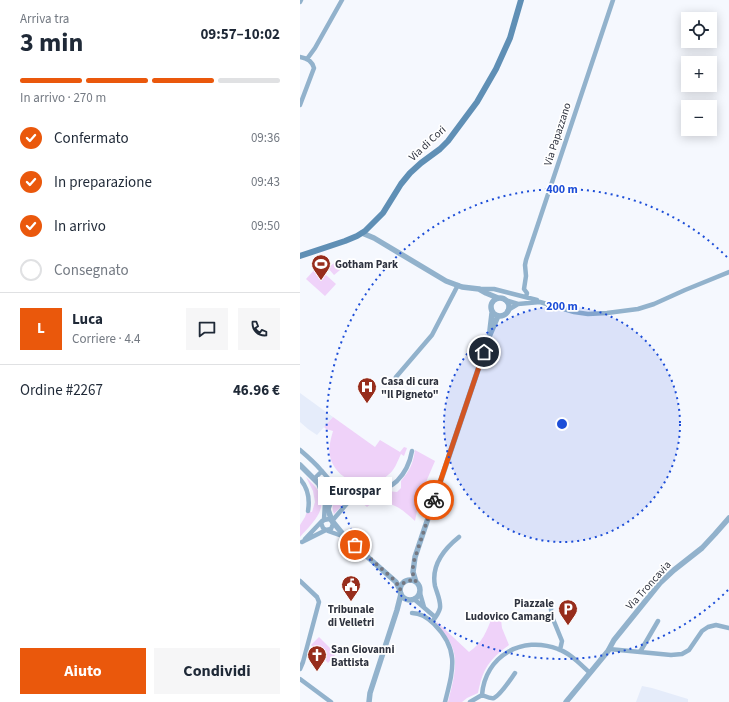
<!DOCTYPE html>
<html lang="it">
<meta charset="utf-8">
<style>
body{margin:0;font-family:"Source Sans 3",sans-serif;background:#f6f6f7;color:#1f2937;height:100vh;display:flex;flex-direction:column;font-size:15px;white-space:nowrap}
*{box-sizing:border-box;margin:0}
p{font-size:13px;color:#747a83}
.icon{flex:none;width:22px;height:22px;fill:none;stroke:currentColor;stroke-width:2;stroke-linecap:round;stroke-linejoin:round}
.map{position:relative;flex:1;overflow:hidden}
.details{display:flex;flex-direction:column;background:#fff;width:300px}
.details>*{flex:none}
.fabs{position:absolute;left:381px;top:12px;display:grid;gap:8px}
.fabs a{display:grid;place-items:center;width:36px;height:36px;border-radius:0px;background:#fff;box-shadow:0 2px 10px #0003;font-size:20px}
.pin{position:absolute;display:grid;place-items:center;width:34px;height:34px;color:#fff;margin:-17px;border:2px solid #fff;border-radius:50%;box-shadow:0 1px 4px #0007}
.courier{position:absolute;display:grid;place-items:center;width:40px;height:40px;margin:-20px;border:3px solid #ea580c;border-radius:50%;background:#fff;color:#222;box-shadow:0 1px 5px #0007}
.bubble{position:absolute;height:28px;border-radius:0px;background:#fff;box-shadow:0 2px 10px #0003;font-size:13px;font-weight:700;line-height:28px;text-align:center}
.summary em{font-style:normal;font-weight:700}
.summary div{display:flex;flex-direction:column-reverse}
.summary{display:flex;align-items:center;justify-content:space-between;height:68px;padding:0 20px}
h1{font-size:26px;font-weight:700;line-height:30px}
.bar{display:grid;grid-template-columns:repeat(4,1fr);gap:6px 4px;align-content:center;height:48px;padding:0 20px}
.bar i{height:5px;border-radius:3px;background:#e0e1e3}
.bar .current{background:#ea580c}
.bar p{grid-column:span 4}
.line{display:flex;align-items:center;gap:10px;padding:0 20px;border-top:1px solid #e0e1e3}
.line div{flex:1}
.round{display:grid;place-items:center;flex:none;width:42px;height:42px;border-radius:0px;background:#f6f6f7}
ol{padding:0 20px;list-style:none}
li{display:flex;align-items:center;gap:12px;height:44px}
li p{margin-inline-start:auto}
li .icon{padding:4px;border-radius:50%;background:#ea580c;color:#fff;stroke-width:4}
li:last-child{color:#747a83}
li i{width:22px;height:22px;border:2px solid #e0e1e3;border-radius:50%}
.cta{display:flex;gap:8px;margin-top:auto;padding:8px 20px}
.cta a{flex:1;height:46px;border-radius:0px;background:#ea580c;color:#fff;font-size:16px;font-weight:700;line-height:46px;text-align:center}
.cta a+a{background:#f6f6f7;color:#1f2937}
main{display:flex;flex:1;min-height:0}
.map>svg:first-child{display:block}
.built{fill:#e5ecfa}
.green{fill:#efd2f9}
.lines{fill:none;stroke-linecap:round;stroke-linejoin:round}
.minor{stroke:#92b2cc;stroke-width:4.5}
.tertiary{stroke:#92b2cc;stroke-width:5.5}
.secondary{stroke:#5f8fb5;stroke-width:6}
.done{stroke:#747882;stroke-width:4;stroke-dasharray:0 7.2}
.route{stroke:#ea580c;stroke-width:5}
.ring{fill:none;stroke:#1d4ed8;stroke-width:2;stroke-dasharray:2 4}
.labels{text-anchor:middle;stroke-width:3.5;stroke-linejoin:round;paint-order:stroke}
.street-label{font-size:11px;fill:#2f333f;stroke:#fff}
.poi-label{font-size:11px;font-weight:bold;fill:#2f333f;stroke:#fff;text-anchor:start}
.centre{fill:#1d4ed8;stroke:#fff;stroke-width:2}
.ring-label{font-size:12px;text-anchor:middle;font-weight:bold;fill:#1d4ed8;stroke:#fff;stroke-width:3.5;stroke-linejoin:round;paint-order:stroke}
</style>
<main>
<section class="details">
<div class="summary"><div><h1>3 min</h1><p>Arriva tra</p></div><em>09:57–10:02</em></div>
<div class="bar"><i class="current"></i><i class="current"></i><i class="current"></i><i></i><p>In arrivo · 270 m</p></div>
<ol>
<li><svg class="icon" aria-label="check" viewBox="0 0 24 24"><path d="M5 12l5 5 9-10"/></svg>Confermato<p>09:36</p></li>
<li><svg class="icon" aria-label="check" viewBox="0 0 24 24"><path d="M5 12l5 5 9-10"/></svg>In preparazione<p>09:43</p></li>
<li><svg class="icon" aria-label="check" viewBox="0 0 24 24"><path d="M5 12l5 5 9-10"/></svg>In arrivo<p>09:50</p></li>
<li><i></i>Consegnato</li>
</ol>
<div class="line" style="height:72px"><b class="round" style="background:#ea580c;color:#fff">L</b><div><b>Luca</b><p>Corriere · 4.4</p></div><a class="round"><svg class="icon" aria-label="chat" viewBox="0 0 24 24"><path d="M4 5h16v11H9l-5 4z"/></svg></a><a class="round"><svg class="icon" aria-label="phone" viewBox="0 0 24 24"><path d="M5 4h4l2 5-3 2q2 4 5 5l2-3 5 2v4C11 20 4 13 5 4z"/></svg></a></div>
<div class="line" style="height:52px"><div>Ordine #2267</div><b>46.96 €</b></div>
<div class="cta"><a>Aiuto</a><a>Condividi</a></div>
</section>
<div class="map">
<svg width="429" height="702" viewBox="0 0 429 702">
<rect width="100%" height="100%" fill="#f5f8fe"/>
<!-- built -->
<path class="built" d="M0,393L33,417L17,435L8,429L0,422Z
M342,686L352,688L388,699V702H336Z"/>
<!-- green -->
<path class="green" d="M40,258L46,265L34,275L28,268Z
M17,267L36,284L25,296L6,279Z
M33,417L75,447L80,440L100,452L104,447L107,448L104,456L101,454C97,462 95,470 88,475C69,493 35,481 30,456C28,447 31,439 33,431L26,429L24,427Z
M115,450L135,461L120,496L115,521C106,513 99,506 87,503L86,501C79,501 73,502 67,507L61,502L65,498L78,495L87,491L97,492L101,488V481C110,470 113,464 115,450Z
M6,477C10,481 14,485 17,489C30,509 12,523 0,537V525L5,517L7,511L12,512L15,502L13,491Z
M41,497H44L45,502L34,514C31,507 33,500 41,497Z
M192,617L201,620L202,628L209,645C189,660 183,668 178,693L167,698L162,702H148C153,681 161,658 148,639C144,634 140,629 136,624L137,622L169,652C182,643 187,631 192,617Z
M19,637L36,654L28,663L11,645Z"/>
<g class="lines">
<!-- minor -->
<path class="minor" d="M0,2L1,0
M0,57C7,58 12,61 14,68L0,105
M7,59L15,48L42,0
M179,289H194L237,300
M226,297L227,293L224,289L226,276L225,265L226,260L313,0
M205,300L218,304
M208,310L218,304L240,302L274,312L288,314L307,313L338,309L354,304L385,290L429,272
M96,377L132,335L158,285
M0,450C7,456 14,462 20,469C26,475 30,482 37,487C43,491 50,494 57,495C70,496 87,490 97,481C105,473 110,462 112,451
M0,479C8,488 10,499 8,511
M14,479L22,471
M28,510C32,498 35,494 48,492
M24,520L25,503
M32,521L50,500L51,496L49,493
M28,531L45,537
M5,539L22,521
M2,542L26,530L31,529L33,524L32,521L29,519L24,520L21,523L23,528L26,530
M0,581L17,597L19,602L3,662L0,669
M120,593L124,607
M114,599L135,617
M251,606V610
M112,613C121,613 127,617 134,624C160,650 153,670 145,702
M253,619L262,641L260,650
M132,622C135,618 139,613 140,608C141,601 137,593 135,586C131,566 144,549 159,537
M309,649L371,655L382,654L389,650L402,631L408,627L416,625L429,628
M340,652L358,621
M0,679L31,702
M182,695C185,656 222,635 258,649C270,653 280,664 290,673
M170,702L182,695C185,696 190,699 194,698C200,695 211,679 215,673"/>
<!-- tertiary -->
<path class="tertiary" d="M62,233L74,238L146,281L162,287L179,289L186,293L198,298
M191 307a9 9 0 1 1 18 0a9 9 0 1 1-18 0Z
M190,330L192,313
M0,465L19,484L32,521
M33,522L46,538L96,582L100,590
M100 590a10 10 0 1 1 20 0a10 10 0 1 1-20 0Z
M116,582L113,572L115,557L189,337L198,316
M69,702L70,693L97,610L101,594
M266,702L308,651L314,640L360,583L374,570L402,548L415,534L429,518"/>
<!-- secondary -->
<path class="secondary" d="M0,256L45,241L57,236L65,231L83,213L101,184L110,173L121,163L140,149L148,141L177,102L196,69L210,38L221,0"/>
</g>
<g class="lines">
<!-- done -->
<path class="done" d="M55,545L91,577L96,582L100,590C102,582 108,578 116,582L113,574V564L134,500"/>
<!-- route -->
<path class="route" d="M134,500L184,352"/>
</g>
<!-- distance rings -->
<circle cx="262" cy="424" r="118" fill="#1d4ed8" fill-opacity=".12"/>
<g class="ring">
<circle cx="262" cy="424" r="118"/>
<path d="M428 590A235 235 0 1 1 428 258"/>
</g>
<!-- icons -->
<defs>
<symbol id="stadium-pin" viewBox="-11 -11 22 30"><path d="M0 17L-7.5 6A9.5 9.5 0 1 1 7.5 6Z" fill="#972d1c" stroke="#fff"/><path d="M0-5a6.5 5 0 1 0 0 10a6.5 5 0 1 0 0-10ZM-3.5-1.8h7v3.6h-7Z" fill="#fff"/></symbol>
<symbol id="hospital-pin" viewBox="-11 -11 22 30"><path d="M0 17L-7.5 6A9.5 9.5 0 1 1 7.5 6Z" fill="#972d1c" stroke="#fff"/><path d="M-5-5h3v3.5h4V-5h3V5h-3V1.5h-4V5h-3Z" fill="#fff"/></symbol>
<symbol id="civic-pin" viewBox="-11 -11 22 30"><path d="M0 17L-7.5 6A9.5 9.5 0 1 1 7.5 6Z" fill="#972d1c" stroke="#fff"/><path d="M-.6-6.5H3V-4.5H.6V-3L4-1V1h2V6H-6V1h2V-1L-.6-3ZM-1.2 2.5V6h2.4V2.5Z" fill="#fff"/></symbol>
<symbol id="parking-pin" viewBox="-11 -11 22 30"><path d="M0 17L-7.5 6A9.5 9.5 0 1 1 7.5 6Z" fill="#972d1c" stroke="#fff"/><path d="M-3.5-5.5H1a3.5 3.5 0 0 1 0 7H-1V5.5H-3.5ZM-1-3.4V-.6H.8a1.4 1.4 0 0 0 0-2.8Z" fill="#fff"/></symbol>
<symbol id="church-pin" viewBox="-11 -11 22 30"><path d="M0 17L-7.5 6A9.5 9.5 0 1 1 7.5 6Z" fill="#972d1c" stroke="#fff"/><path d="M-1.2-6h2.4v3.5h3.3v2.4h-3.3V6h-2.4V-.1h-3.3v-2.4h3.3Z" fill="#fff"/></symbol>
</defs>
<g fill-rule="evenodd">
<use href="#stadium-pin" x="10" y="253" width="22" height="30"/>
<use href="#hospital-pin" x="56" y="376" width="22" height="30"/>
<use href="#civic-pin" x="40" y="574" width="22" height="30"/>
<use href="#parking-pin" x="257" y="598" width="22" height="30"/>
<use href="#church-pin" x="6" y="644" width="22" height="30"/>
</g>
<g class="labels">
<!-- street labels -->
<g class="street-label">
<text transform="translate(257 134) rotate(-72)" y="4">Via Papazzano</text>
<text transform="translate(127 143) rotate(-43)" y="4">Via di Cori</text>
<text transform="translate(348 585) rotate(-48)" y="4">Via Troncavia</text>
</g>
<!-- poi labels -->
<g class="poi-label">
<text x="35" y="268">Gotham Park</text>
<text x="81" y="385">Casa di cura<tspan x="81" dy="13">"Il Pigneto"</tspan></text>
<text x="254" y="607" text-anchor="end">Piazzale<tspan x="254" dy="13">Ludovico Camangi</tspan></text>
<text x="51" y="613" text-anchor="middle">Tribunale<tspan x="51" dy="13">di Velletri</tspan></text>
<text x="31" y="653">San Giovanni<tspan x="31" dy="13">Battista</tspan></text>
</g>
</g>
<circle cx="262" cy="424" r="6" class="centre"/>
<g class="ring-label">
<text x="262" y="193">400 m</text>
<text x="262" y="310">200 m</text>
</g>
</svg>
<div class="fabs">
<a><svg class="icon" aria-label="locate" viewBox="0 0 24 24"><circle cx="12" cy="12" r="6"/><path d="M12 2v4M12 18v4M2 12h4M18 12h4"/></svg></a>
<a>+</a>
<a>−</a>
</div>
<div class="pin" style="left:55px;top:545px;background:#ea580c"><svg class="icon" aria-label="bag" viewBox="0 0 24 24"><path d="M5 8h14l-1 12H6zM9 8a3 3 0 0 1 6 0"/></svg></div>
<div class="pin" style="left:184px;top:352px;background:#1f2937"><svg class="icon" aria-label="home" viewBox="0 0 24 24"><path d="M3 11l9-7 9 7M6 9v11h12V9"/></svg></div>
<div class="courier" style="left:134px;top:500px"><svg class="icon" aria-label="bike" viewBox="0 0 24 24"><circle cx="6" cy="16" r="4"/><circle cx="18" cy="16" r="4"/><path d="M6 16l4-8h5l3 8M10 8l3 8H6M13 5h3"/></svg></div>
<div class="bubble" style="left:18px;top:477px;width:74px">Eurospar</div>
</div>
</main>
